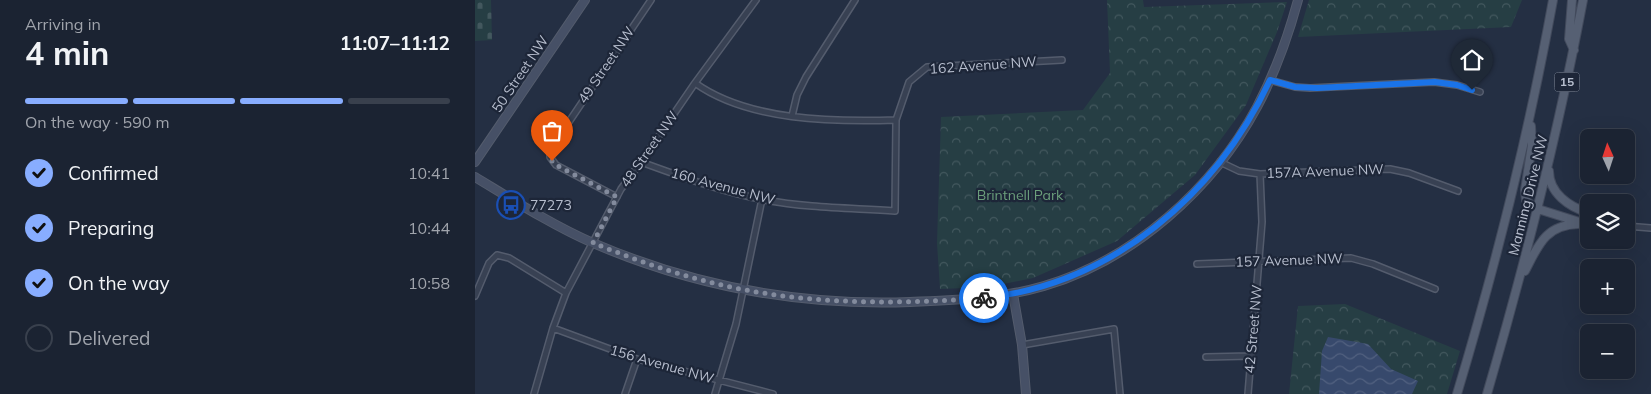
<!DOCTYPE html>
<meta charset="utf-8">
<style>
body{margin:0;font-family:Mulish,sans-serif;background:#282f3e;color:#f1f3f6;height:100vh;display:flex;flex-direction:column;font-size:19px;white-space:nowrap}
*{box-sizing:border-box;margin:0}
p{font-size:16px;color:#a0a4ac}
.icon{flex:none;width:28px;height:28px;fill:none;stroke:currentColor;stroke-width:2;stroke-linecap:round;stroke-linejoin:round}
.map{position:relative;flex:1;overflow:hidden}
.sheet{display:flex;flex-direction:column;background:#1b2332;width:475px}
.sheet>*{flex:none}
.needle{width:32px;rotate:357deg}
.buttons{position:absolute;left:1105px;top:129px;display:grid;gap:10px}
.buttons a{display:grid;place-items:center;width:55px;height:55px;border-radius:8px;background:#1b2332;box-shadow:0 5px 20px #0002,0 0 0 1px #39404d;font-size:25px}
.pin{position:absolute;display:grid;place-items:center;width:42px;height:42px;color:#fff;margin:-51px -21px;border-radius:50% 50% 50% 0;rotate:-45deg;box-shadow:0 0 5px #0007}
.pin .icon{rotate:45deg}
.courier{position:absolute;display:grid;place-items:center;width:50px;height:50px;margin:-25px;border:4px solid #1a73e8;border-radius:50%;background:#fff;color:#222;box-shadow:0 1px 6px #0007}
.head em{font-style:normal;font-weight:700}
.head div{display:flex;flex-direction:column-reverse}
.head{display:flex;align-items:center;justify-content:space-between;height:85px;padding:0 25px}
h1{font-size:32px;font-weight:700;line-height:38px}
.bar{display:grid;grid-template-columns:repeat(4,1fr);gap:8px 5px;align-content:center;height:60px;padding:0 25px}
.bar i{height:6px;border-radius:4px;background:#39404d}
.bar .on{background:#88adff}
.bar p{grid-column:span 4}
ol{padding:0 25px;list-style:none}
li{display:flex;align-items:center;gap:15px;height:55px}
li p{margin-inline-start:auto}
li .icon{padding:5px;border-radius:50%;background:#88adff;color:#111;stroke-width:4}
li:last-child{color:#a0a4ac}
li i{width:28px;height:28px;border:2px solid #39404d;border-radius:50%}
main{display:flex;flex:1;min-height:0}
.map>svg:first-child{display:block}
.forest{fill:url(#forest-crowns)}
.cemetery{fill:url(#cemetery-stones)}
.water{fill:url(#water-waves)}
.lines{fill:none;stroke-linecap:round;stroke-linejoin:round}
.street-casing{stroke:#545c6d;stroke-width:8}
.secondary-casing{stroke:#545c6d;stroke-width:10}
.primary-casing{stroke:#424a5c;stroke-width:10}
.street{stroke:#384153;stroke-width:5}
.secondary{stroke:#465066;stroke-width:8}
.primary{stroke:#566073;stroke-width:8}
.done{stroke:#838b9d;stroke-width:5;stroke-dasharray:0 9}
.route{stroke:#1a73e8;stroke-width:6}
.labels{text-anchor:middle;stroke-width:4.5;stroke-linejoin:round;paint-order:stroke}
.shield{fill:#1d2638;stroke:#8890a0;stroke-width:1}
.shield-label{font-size:12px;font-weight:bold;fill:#b6bdcd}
.street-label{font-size:14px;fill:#b6bdcd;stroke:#1d2638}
.park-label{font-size:14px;fill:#6b9f7b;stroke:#1d2638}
.poi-label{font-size:14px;fill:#b6bdcd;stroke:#1d2638;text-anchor:start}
</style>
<main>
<section class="sheet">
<div class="head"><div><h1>4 min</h1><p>Arriving in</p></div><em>11:07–11:12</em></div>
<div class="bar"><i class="on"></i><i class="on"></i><i class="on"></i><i></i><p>On the way · 590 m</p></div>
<ol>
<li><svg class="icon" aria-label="check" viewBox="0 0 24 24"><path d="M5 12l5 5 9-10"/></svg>Confirmed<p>10:41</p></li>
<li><svg class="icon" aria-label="check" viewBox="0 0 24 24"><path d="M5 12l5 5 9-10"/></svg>Preparing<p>10:44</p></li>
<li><svg class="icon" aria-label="check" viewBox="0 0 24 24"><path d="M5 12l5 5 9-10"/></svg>On the way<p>10:58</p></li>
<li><i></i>Delivered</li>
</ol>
</section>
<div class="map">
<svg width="1176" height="394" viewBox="0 0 1176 394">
<defs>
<pattern id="forest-crowns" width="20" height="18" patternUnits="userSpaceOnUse" patternTransform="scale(1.25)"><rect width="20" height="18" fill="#263e44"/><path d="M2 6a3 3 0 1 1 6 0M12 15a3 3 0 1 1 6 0" fill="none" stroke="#43585e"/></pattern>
<pattern id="cemetery-stones" width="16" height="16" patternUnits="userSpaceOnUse" patternTransform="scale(1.25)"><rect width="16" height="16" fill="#263e44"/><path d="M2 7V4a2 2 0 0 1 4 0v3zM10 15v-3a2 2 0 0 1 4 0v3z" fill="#43585e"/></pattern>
<pattern id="water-waves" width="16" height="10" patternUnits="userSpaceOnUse" patternTransform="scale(1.25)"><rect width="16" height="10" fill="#37496c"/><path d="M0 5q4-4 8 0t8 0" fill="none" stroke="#526180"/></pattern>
</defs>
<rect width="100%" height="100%" fill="#242f43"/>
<!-- forest -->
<path class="forest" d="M632,0H668L669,7L812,2L802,32L771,105L720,175L642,241L558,278L514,287L465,289L462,243L466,117L608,110L635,73Z
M834,0H1047L1036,27L823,37Z
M870,304L985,351L972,394H814L823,306Z"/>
<!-- cemetery -->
<path class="cemetery" d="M0,0H16L17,40L0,41Z"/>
<!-- water -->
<path class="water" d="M853,337L893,344L916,369L943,381L937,394H844L847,351Z"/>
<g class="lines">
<defs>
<path id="street" d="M795,80L820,87L835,88L959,82L982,85L1005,92
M220,83C273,121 358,122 421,120
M317,116L322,95L331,77L380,0
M166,162C207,177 248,192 290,200C333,208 377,208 420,211L421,120L434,82L452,67L587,60
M745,162L764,171L785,174L915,169L934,173L983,191
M142,197L81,165L75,157V150L176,0
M1151,226L1176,228
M722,264L876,258L898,264L960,289
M0,296L14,263L22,255L34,258L91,293
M78,328L162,359L298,394
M547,345L639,329L645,394
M731,357L775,356
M59,394L78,328L91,293L146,189L166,162L220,83L281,0
M150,394L162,359
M240,394L261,324L287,199
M773,394L787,222L785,174"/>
<path id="secondary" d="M0,162L110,0
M0,177C38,200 77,225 118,243C218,286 326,306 435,302C480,300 525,299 569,286C658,260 738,189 782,107C800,73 813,37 823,0
M538,294L547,345L551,394"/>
<path id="primary" d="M1097,0L1094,39L1099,50
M1056,126L1057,145L1050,190L1051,200L1056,205L1063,209L1114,225
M1074,171C1074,193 1094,207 1114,213
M1050,271C1063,246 1070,225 1103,224
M982,394C1021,264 1054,133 1078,0
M1012,394C1050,264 1083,133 1108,0"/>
</defs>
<!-- street casing -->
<use href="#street" class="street-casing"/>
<!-- secondary casing -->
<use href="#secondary" class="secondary-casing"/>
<!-- primary casing -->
<use href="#primary" class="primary-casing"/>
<!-- street -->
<use href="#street" class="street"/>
<!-- secondary -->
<use href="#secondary" class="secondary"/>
<!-- primary -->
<use href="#primary" class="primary"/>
</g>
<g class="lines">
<!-- done -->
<path class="done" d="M77,161L81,165L142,197L118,243C151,256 185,269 219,278C315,305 410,305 509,298"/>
<!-- route -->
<path class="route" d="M509,298C638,284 741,195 795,80L820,87L842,88L960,82L982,85L997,90"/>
</g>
<!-- icons -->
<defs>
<symbol id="bus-ring" viewBox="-11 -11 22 22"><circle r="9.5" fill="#1d2638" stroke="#1a4fb4" stroke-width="1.5"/><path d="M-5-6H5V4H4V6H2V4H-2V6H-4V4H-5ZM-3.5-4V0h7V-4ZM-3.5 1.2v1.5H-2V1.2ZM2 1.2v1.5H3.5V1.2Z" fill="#1a4fb4"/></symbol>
</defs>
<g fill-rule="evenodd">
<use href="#bus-ring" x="20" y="189" width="32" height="32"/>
</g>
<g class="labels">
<!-- shield labels -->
<rect class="shield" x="1079.5" y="72.5" width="25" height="19" rx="4"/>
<g class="shield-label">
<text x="1092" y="86">15</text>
</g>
<!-- street labels -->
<g class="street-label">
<text transform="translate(131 65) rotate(-56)" y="5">49 Street NW</text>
<text transform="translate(508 65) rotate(-4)" y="5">162 Avenue NW</text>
<text transform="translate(45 74) rotate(-56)" y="5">50 Street NW</text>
<text transform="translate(174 149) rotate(-55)" y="5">48 Street NW</text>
<text transform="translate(850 171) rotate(-2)" y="5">157A Avenue NW</text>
<text transform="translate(248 186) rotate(15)" y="5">160 Avenue NW</text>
<text transform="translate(1053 195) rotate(-76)" y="5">Manning Drive NW</text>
<text transform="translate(814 260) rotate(-2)" y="5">157 Avenue NW</text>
<text transform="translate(778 329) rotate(-85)" y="5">42 Street NW</text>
<text transform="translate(187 364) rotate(16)" y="5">156 Avenue NW</text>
</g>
<!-- park labels -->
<g class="park-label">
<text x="545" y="200">Brintnell Park</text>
</g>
<!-- poi labels -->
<g class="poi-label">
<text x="55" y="210">77273</text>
</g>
</g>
</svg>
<div class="buttons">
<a><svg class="needle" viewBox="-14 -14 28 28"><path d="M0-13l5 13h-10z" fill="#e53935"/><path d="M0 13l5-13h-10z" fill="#a0a4ac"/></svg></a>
<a><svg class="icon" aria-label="layers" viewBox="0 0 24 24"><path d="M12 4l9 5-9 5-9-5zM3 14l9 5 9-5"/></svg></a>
<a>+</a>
<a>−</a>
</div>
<div class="pin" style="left:77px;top:161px;background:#ea580c"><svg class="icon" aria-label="bag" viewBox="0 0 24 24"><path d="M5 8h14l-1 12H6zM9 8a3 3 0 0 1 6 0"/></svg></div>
<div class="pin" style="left:997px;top:90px;background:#1f2937"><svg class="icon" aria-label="home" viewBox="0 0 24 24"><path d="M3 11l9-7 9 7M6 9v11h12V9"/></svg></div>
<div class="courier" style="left:509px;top:298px"><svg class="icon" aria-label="bike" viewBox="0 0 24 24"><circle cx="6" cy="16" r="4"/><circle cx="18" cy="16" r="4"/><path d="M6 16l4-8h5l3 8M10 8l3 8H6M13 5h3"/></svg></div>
</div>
</main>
